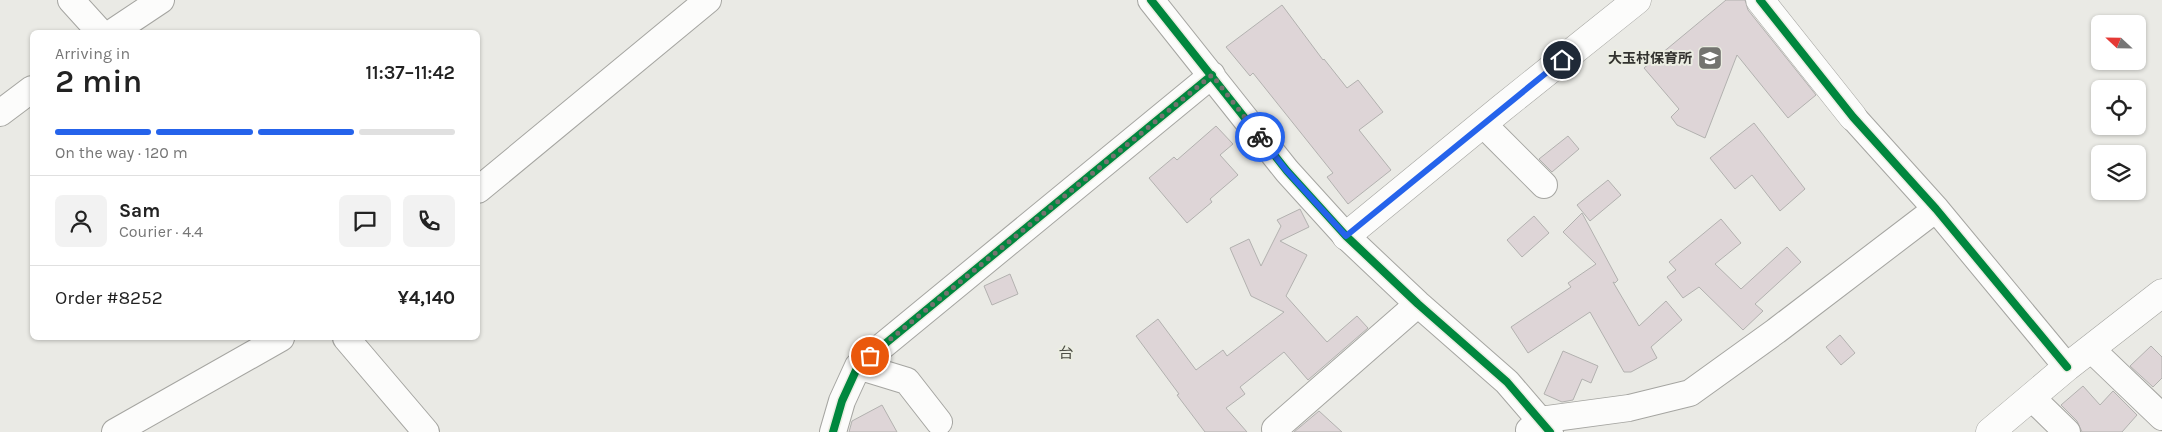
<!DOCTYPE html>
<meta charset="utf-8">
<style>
body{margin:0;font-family:Karla,"Noto Sans JP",sans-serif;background:#f2f2f2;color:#222;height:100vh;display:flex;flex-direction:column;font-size:19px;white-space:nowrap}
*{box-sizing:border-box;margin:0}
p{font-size:16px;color:#767676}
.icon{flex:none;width:28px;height:28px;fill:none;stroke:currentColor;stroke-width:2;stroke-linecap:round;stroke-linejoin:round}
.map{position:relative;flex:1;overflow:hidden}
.side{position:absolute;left:30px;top:30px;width:450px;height:310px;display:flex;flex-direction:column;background:#fff;border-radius:8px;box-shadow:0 1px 4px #0004}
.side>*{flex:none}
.needle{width:32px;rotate:292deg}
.tools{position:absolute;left:2091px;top:15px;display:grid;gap:10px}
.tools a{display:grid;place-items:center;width:55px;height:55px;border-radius:8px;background:#fff;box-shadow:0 1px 4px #0004;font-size:25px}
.pin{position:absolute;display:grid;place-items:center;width:42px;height:42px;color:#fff;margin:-21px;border:2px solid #fff;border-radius:50%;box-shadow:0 1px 5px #0007}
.courier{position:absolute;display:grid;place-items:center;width:50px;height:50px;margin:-25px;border:4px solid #2563eb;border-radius:50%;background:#fff;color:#222;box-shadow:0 1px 6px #0007}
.headline em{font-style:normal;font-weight:600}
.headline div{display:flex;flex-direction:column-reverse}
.headline{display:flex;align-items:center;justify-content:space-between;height:85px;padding:0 25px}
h1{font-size:32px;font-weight:600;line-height:38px}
.bar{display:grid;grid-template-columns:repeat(4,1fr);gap:8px 5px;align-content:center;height:60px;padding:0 25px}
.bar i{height:6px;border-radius:4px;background:#e0e0e0}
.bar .current{background:#2563eb}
.bar p{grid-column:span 4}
.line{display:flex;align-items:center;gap:12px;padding:0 25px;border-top:1px solid #e0e0e0}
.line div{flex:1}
.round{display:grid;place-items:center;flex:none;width:52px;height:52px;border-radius:8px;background:#f2f2f2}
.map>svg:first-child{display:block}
.building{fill:#ded5d7;stroke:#b2b1af}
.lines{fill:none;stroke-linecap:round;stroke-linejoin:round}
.minor-casing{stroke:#a5a5a1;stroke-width:28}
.tertiary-casing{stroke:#a5a5a1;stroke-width:29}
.minor{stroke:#fcfcfb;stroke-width:26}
.tertiary{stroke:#fcfcfb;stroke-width:28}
.cycleway-casing{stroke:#ebede2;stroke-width:11}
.cycleway{stroke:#00873e;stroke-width:8}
.done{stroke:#73736f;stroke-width:5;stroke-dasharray:0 9}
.route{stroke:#2563eb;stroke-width:6}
.labels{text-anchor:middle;stroke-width:4;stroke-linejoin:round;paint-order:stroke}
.poi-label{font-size:14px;font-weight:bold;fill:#33332f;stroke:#ebede2;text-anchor:end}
.neighbourhood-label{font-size:15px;fill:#4c4d44;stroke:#ebede2}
</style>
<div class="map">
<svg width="2162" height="432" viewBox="0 0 2162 432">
<rect width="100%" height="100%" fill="#eaeae5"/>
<!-- building -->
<path class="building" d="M1726,0H1745L1748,10L1816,95L1788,118L1737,55L1705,138L1677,125L1671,117L1679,109L1644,68Z
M1282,5L1323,60L1324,59L1347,88L1358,80L1383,112L1359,130L1391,170L1348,204L1327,177L1333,173L1253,73L1250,76L1226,47Z
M1754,123L1805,189L1780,211L1752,175L1735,189L1710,158Z
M1216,126L1233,144L1220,155L1238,175L1210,199L1212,202L1187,223L1149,178L1174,157L1177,160Z
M1568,136L1579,149L1552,172L1539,159Z
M1608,180L1621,195L1590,221L1577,205Z
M1300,209L1309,227L1280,241L1307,255L1286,296L1327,342L1357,316L1368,328L1308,380L1284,352L1240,387L1245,394L1226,408L1247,432H1205L1177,395L1179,394L1136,336L1158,319L1196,370L1223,350L1227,356L1284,312L1251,296L1230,248L1249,239L1261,266L1281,226L1277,220Z
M1582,213L1618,280L1615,283L1613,282L1639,326L1666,301L1682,320L1651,347L1657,358L1631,372H1624L1590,312L1528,353L1511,327L1571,287L1568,283L1596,264L1563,232Z
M1534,216L1549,233L1522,257L1507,240Z
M1721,219L1741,243L1715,264L1741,289L1787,247L1801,262L1755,304L1763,311L1743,330L1699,287L1683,298L1667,277L1676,270L1669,262Z
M1010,274L1018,294L992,305L984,286Z
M1840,335L1855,353L1841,365L1826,347Z
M2151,346L2162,357V378L2153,387L2130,366Z
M1563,351L1598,366L1591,383L1582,379L1573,400L1562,402L1544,394Z
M2083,386L2100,405L2113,391L2137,415L2122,432H2082L2077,421L2061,405Z
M882,405L897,432H849L852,421Z
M1319,411L1342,432H1294Z"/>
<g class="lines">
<defs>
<path id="minor" d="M71,0L100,32
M1151,0L1287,171L1346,236L1418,304L1507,382L1550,432
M113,32L161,0
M0,113L32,89
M1853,117L1936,209L2067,367
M1483,124L1544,185
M478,190L708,0
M346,338L426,432
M2091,349L2162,417
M858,366L907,381L939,422
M2032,398L2067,432
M1275,429L1418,304
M1529,430L1540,420L1629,408L1690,393L1776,331L1936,209
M115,432L281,338
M833,432L842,401L858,366L1212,75"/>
<path id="tertiary" d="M1760,0L1853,117
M1346,236L1502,108L1637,0
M1990,432L2067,367L2162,293"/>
</defs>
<!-- minor casing -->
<use href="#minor" class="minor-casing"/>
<!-- tertiary casing -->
<use href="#tertiary" class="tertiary-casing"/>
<!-- minor -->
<use href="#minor" class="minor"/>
<!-- tertiary -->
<use href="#tertiary" class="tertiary"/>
<defs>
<path id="cycleway" d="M1151,0L1287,171L1346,236L1418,304L1507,382L1550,432
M1760,0L1853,117L1936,209L2067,367
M833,432L842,401L858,366L1212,75"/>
</defs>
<!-- cycleway casing -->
<use href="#cycleway" class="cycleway-casing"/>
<!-- cycleway -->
<use href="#cycleway" class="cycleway"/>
</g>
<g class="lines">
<!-- done -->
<path class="done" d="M870,356L1212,75L1260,137"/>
<!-- route -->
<path class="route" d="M1260,137L1286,170L1346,236L1562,60"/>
</g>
<!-- icons -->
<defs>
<symbol id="school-square" viewBox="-11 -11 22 22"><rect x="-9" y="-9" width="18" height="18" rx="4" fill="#73736f" stroke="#ebede2"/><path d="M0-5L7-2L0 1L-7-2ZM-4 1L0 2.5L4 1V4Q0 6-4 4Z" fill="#fff"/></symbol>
</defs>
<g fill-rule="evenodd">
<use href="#school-square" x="1696" y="44" width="28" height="28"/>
</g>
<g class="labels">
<!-- poi labels -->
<g class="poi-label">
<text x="1692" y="63">大玉村保育所</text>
</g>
<!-- neighbourhood labels -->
<g class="neighbourhood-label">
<text x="1066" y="358">台</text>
</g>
</g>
</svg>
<div class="tools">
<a><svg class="needle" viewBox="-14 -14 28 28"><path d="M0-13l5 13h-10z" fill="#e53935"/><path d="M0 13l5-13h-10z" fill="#767676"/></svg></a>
<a><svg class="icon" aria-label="locate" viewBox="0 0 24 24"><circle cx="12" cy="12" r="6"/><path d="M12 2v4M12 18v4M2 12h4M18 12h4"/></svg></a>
<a><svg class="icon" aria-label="layers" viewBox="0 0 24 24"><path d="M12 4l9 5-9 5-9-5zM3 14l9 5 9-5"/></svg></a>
</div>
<div class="pin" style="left:870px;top:356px;background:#ea580c"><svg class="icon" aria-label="bag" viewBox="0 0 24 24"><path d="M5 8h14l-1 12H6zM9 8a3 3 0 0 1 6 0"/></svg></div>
<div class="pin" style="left:1562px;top:60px;background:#1f2937"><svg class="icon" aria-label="home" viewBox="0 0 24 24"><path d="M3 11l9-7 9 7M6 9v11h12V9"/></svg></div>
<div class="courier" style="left:1260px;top:137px"><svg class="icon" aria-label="bike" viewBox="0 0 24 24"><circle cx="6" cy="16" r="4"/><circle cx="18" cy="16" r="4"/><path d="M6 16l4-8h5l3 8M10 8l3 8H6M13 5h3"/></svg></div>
<section class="side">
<div class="headline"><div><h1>2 min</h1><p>Arriving in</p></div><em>11:37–11:42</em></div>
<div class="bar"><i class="current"></i><i class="current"></i><i class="current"></i><i></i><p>On the way · 120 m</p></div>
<div class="line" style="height:90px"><a class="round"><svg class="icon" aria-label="person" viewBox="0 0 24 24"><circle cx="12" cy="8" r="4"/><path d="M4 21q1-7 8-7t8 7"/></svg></a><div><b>Sam</b><p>Courier · 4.4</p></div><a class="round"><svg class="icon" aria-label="chat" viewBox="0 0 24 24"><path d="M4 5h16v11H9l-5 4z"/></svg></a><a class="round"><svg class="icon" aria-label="phone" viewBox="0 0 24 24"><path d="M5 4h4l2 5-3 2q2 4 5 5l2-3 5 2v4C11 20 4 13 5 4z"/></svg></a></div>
<div class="line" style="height:65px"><div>Order #8252</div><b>¥4,140</b></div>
</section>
</div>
